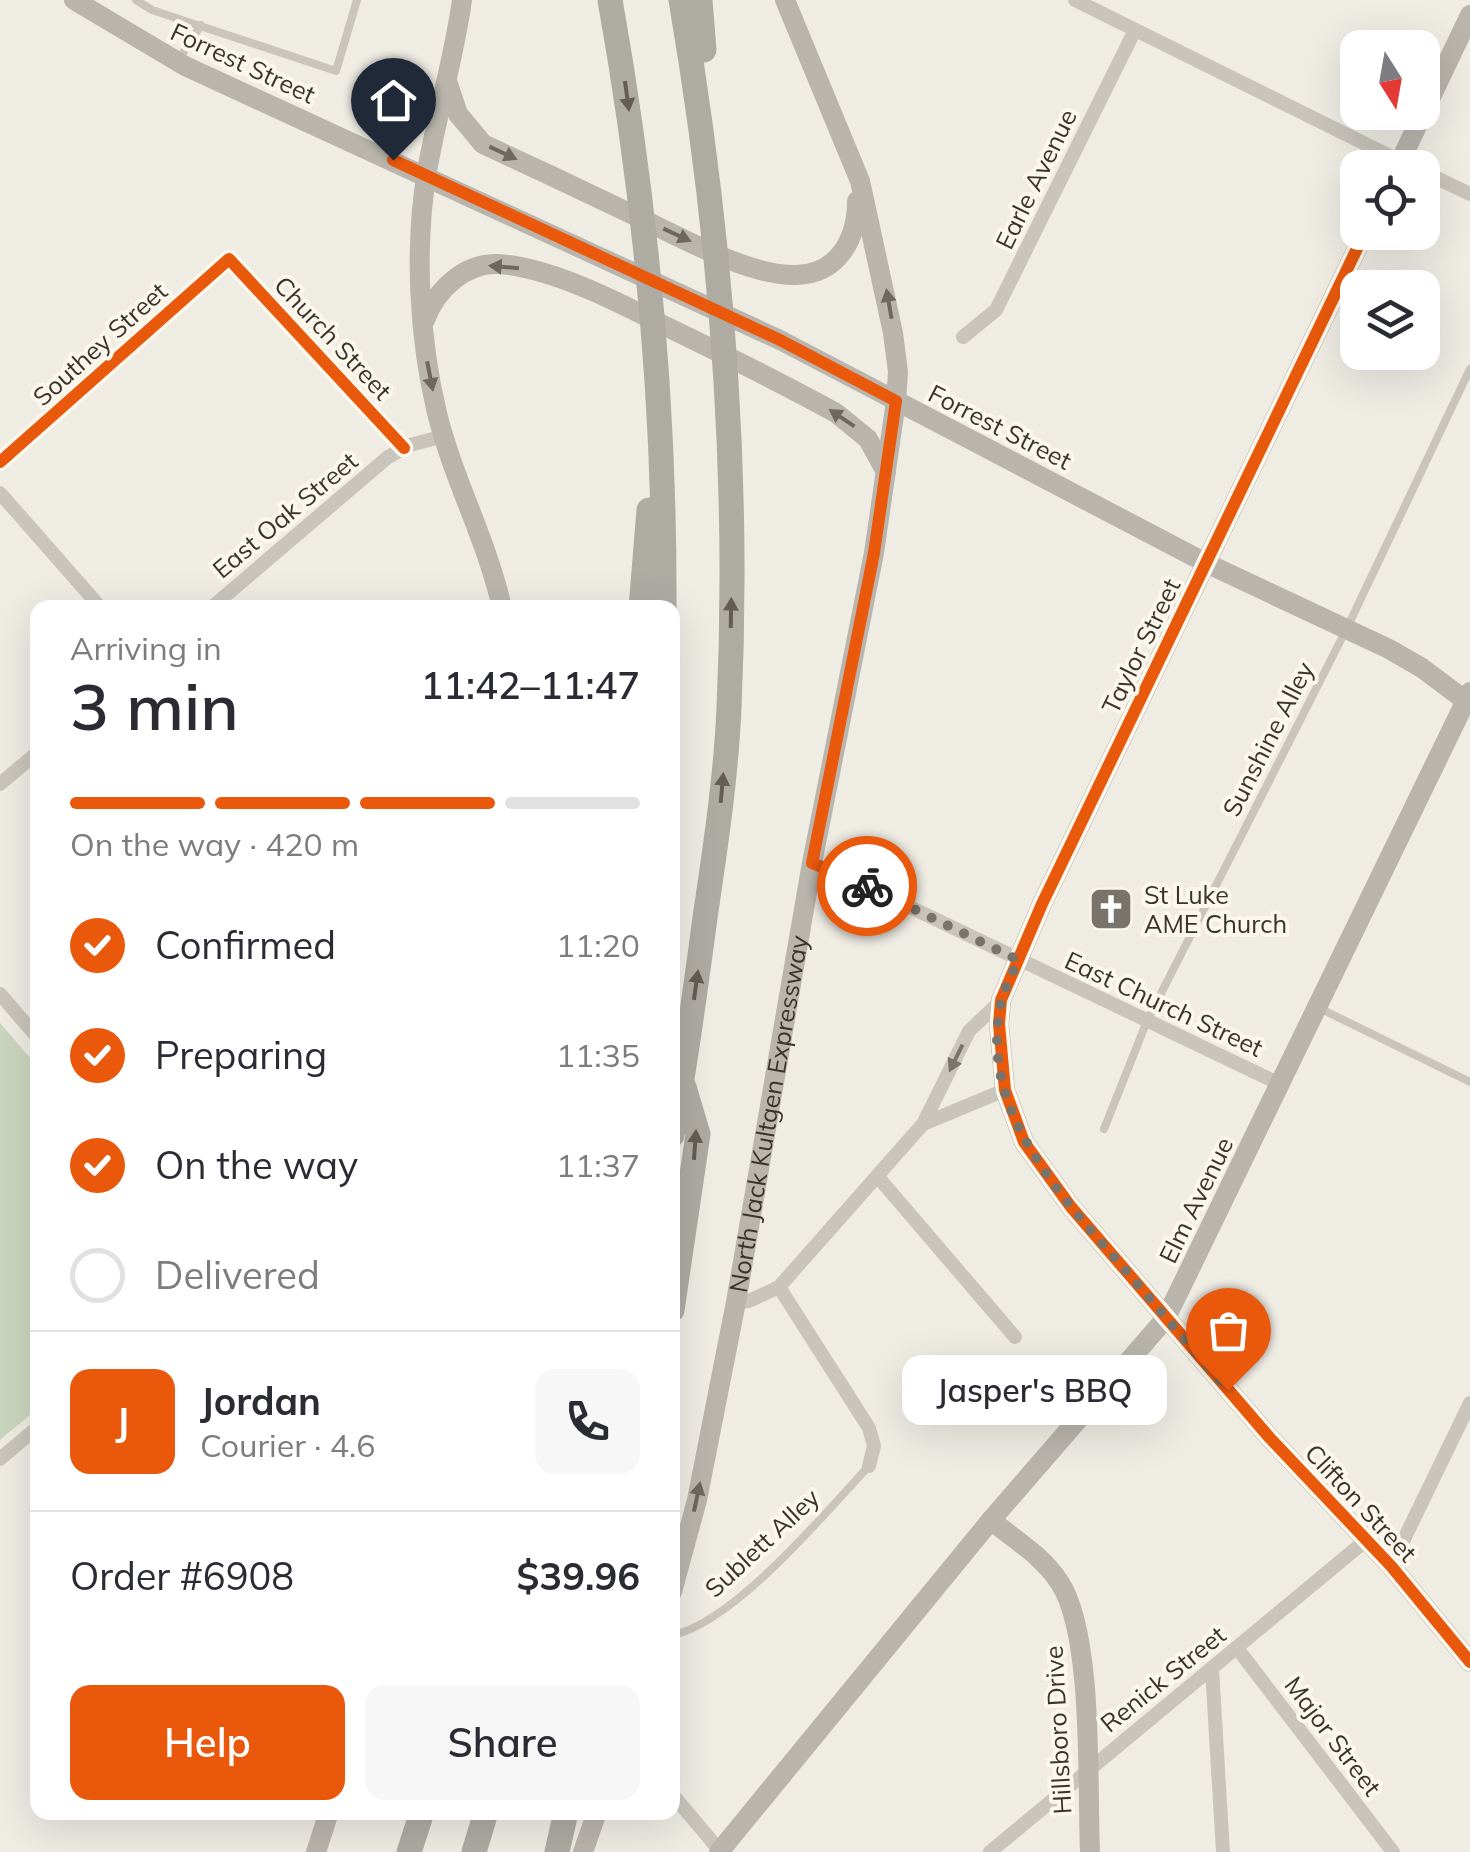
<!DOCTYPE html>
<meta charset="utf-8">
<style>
body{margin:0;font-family:Mulish,sans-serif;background:#f7f7f7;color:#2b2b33;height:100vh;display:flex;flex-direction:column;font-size:38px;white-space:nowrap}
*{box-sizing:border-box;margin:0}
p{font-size:32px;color:#7c7c81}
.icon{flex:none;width:55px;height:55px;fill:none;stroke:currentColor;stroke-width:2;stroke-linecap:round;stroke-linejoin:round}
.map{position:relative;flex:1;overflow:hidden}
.side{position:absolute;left:30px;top:600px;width:650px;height:1220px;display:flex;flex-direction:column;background:#fff;border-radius:20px;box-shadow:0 10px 40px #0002}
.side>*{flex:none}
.needle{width:65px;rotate:169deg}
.fabs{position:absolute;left:1340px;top:30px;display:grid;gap:20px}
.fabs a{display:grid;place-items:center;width:100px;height:100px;border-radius:20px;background:#fff;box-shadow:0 10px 40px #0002;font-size:50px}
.pin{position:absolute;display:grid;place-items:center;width:85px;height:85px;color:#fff;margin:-102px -42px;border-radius:50% 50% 50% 0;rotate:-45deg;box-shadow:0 0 10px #0007}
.pin .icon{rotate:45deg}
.courier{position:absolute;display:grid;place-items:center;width:100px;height:100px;margin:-50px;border:8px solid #ea580c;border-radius:50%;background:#fff;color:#222;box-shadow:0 2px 12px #0007}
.bubble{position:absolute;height:70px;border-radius:20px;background:#fff;box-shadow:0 10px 40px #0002;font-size:32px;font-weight:600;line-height:70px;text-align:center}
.headline em{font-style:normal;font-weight:600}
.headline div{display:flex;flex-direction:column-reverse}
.headline{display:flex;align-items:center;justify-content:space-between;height:170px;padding:0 40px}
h1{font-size:65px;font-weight:600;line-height:75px}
.bar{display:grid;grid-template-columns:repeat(4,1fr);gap:15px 10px;align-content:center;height:120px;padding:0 40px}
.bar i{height:12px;border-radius:8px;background:#e1e1e2}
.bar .active{background:#ea580c}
.bar p{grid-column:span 4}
.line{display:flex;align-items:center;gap:25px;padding:0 40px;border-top:2px solid #e1e1e2}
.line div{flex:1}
.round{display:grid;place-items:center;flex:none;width:105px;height:105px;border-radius:20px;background:#f7f7f7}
ol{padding:0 40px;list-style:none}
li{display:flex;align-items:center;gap:30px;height:110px}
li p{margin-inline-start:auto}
li .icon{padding:10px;border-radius:50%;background:#ea580c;color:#fff;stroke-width:4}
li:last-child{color:#7c7c81}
li i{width:55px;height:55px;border:5px solid #e1e1e2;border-radius:50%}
.cta{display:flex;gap:20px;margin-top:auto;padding:20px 40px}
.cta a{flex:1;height:115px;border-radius:20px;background:#ea580c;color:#fff;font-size:40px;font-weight:600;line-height:115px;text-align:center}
.cta a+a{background:#f7f7f7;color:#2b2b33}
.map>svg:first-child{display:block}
.green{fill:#cbd6be}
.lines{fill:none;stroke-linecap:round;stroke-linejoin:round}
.lane{stroke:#c9c5bc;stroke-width:8}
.street{stroke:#c9c5bc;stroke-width:14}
.secondary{stroke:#b9b5ad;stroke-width:20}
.highway{stroke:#aeaba3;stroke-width:25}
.cycleway-casing{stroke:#fbf7ec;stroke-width:19}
.cycleway{stroke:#e8590c;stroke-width:12}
.oneway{fill:#635d54}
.oneway2{fill:#6d675e}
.oneway3{fill:#7a756c}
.done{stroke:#79746b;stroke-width:10;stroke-dasharray:0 18}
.route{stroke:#ea580c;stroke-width:12}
.labels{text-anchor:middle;stroke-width:8;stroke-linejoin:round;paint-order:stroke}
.street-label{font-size:25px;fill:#3a332a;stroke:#fbf7ec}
.poi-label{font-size:25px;fill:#3a332a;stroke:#fbf7ec;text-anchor:start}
</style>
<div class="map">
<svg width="1470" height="1852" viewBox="0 0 1470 1852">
<rect width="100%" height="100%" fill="#efece4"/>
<!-- green -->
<path class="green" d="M0,1023L38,1067L37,1409L0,1440Z"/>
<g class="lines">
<!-- lane -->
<path class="lane" d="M136,0L152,10L336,71L357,0
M179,59L201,25
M1317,1007L1470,1082
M1104,1129L1147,1021L1346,630L1470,369
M672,1635C733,1624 826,1512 869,1466"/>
<!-- street -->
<path class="street" d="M1075,0L1414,168
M1422,171L1470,194
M963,337L996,310L1135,30
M0,462L229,259L404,448
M0,493L101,608
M211,608L388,457L410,445L444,436
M0,784L38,752
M812,863L866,886L1280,1084
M0,994L38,1038
M923,1124L969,1031L1001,1001
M878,1177L1015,1337
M779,1287L869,1428L874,1446L869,1466
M736,1302L749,1301L779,1287L923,1124L1005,1090
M0,1459L38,1427
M1391,1566L1470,1403
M1237,1648L1393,1852
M1212,1669L1223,1852
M672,1794L721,1852
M990,1852L1365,1541"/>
<!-- secondary -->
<g class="secondary">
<path d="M74,0L185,66L780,340L1206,563L1389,649L1422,668L1470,704"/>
<path d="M462,0C454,58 437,114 427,171C414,248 419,338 437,413C453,479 487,540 502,608"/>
<path d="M448,84L458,114L483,144C537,169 590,194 644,220C686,240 750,276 796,275C839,274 857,238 857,201"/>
<path d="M1397,168L1470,15"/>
<path d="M1365,232L1042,904L1001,1000L999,1024L1005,1090L1024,1142L1071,1207L1269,1437L1391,1566L1470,1662"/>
<path d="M425,320C436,290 465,262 499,264C552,268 618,302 665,326C723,354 780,382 836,413L868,439L886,472"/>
<path d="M991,1520C1015,1540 1043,1556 1060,1583C1094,1636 1087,1786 1090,1852"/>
<path id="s1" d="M672,1592L697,1500L736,1302L812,863L874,553L896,401L898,372L893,333L860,181L785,0"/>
<path d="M316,1852L329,1812"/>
<path d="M583,1852L597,1812"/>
<path d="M719,1852L991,1520L1166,1318L1470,692"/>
</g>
<!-- highway -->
<path class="highway" d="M610,0C646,201 665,403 664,608
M700,0L704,50
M641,608L649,510
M672,1135C686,1064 695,991 705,918C715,849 726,778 729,708C740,470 721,234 681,0
M672,1310L698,1134L684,1087
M409,1852L422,1812
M474,1852L486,1812
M557,1852L566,1812"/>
<defs>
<path id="cycleway" d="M1365,232L1042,904L1001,1000L999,1024L1005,1090L1024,1142L1071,1207L1269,1437L1391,1566L1470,1662
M0,462L229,259L404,448"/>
</defs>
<!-- cycleway casing -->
<use href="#cycleway" class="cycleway-casing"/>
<!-- cycleway -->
<use href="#cycleway" class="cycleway"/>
</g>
<!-- one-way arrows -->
<defs><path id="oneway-solid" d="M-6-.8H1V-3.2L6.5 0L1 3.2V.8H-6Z" transform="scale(2.5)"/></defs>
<g class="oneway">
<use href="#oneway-solid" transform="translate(627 96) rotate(82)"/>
<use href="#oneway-solid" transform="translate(731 613) rotate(-89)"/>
<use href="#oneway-solid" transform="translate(722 788) rotate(-85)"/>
<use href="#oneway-solid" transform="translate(696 985) rotate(-82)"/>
<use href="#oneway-solid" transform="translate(695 1145) rotate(-86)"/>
</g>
<g class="oneway2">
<use href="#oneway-solid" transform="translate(503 153) rotate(25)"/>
<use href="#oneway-solid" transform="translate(677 235) rotate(25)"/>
<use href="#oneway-solid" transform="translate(504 267) rotate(-175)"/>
<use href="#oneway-solid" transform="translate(889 304) rotate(-100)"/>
<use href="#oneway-solid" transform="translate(430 376) rotate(79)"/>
<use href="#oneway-solid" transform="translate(842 418) rotate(-146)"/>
<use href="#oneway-solid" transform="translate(697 1497) rotate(-78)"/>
</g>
<use class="oneway3" href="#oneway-solid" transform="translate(956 1058) rotate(116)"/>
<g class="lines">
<!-- done -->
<path class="done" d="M867,886L1018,960C1012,974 1004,989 1001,1003C979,1105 1053,1187 1114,1257C1152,1301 1190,1346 1228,1390"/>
<!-- route -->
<path class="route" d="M393,160L780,340L896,401L874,553L812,863L867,886"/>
</g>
<!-- icons -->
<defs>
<symbol id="church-square" viewBox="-11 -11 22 22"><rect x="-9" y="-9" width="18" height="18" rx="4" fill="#79746b" stroke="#fbf7ec"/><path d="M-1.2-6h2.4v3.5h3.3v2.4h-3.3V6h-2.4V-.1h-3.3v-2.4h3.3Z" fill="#fff"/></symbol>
</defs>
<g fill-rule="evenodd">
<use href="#church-square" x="1086" y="884" width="50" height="50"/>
</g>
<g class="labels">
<!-- street labels -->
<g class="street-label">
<text transform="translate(243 63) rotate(25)" y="9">Forrest Street</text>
<text transform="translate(1036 179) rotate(-64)" y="9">Earle Avenue</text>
<text transform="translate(333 338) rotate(47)" y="9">Church Street</text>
<text transform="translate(100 344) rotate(-42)" y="9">Southey Street</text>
<text transform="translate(1000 427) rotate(27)" y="9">Forrest Street</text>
<text transform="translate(285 515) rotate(-40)" y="9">East Oak Street</text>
<text transform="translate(1141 646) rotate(-64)" y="9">Taylor Street</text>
<text transform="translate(1268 739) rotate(-63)" y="9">Sunshine Alley</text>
<text transform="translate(1164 1004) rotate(25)" y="9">East Church Street</text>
<text dy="9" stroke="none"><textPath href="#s1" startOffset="488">North Jack Kultgen Expressway</textPath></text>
<text transform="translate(1196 1200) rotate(-64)" y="9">Elm Avenue</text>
<text transform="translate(1361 1503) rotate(47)" y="9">Clifton Street</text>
<text transform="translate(762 1543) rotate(-43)" y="9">Sublett Alley</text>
<text transform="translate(1163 1679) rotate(-39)" y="9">Renick Street</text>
<text transform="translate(1058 1730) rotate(-93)" y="9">Hillsboro Drive</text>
<text transform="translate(1333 1736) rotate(53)" y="9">Major Street</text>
</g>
<!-- poi labels -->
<g class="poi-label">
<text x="1144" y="904">St Luke<tspan x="1144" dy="29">AME Church</tspan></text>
</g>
</g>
</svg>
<div class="fabs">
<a><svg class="needle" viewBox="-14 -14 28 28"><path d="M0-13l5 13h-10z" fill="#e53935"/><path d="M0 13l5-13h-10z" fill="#7c7c81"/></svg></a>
<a><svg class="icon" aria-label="locate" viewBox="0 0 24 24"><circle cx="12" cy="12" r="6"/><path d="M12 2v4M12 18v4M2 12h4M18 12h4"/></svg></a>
<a><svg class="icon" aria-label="layers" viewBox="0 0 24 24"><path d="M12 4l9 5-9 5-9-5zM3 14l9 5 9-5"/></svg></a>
</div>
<div class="pin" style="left:1228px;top:1390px;background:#ea580c"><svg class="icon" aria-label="bag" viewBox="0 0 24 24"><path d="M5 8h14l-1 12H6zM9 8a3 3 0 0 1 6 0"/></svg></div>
<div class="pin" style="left:393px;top:160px;background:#1f2937"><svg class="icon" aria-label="home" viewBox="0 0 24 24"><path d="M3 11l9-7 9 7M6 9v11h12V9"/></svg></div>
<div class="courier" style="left:867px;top:886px"><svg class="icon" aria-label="bike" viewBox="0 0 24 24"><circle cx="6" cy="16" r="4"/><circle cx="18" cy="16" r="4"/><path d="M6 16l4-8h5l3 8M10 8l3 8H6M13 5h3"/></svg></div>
<div class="bubble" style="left:902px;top:1355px;width:265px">Jasper's BBQ</div>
<section class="side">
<div class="headline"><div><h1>3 min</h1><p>Arriving in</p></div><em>11:42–11:47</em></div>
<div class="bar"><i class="active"></i><i class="active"></i><i class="active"></i><i></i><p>On the way · 420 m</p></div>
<ol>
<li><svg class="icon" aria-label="check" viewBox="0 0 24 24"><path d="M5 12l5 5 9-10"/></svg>Confirmed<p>11:20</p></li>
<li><svg class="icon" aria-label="check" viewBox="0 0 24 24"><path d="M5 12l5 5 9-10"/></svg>Preparing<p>11:35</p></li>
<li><svg class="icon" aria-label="check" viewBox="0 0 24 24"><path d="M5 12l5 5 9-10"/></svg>On the way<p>11:37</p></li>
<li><i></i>Delivered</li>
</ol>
<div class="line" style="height:180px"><b class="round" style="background:#ea580c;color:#fff">J</b><div><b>Jordan</b><p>Courier · 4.6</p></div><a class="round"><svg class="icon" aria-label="phone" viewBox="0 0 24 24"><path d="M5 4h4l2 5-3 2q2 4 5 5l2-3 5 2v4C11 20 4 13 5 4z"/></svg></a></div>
<div class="line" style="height:130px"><div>Order #6908</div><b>$39.96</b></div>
<div class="cta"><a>Help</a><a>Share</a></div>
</section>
</div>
